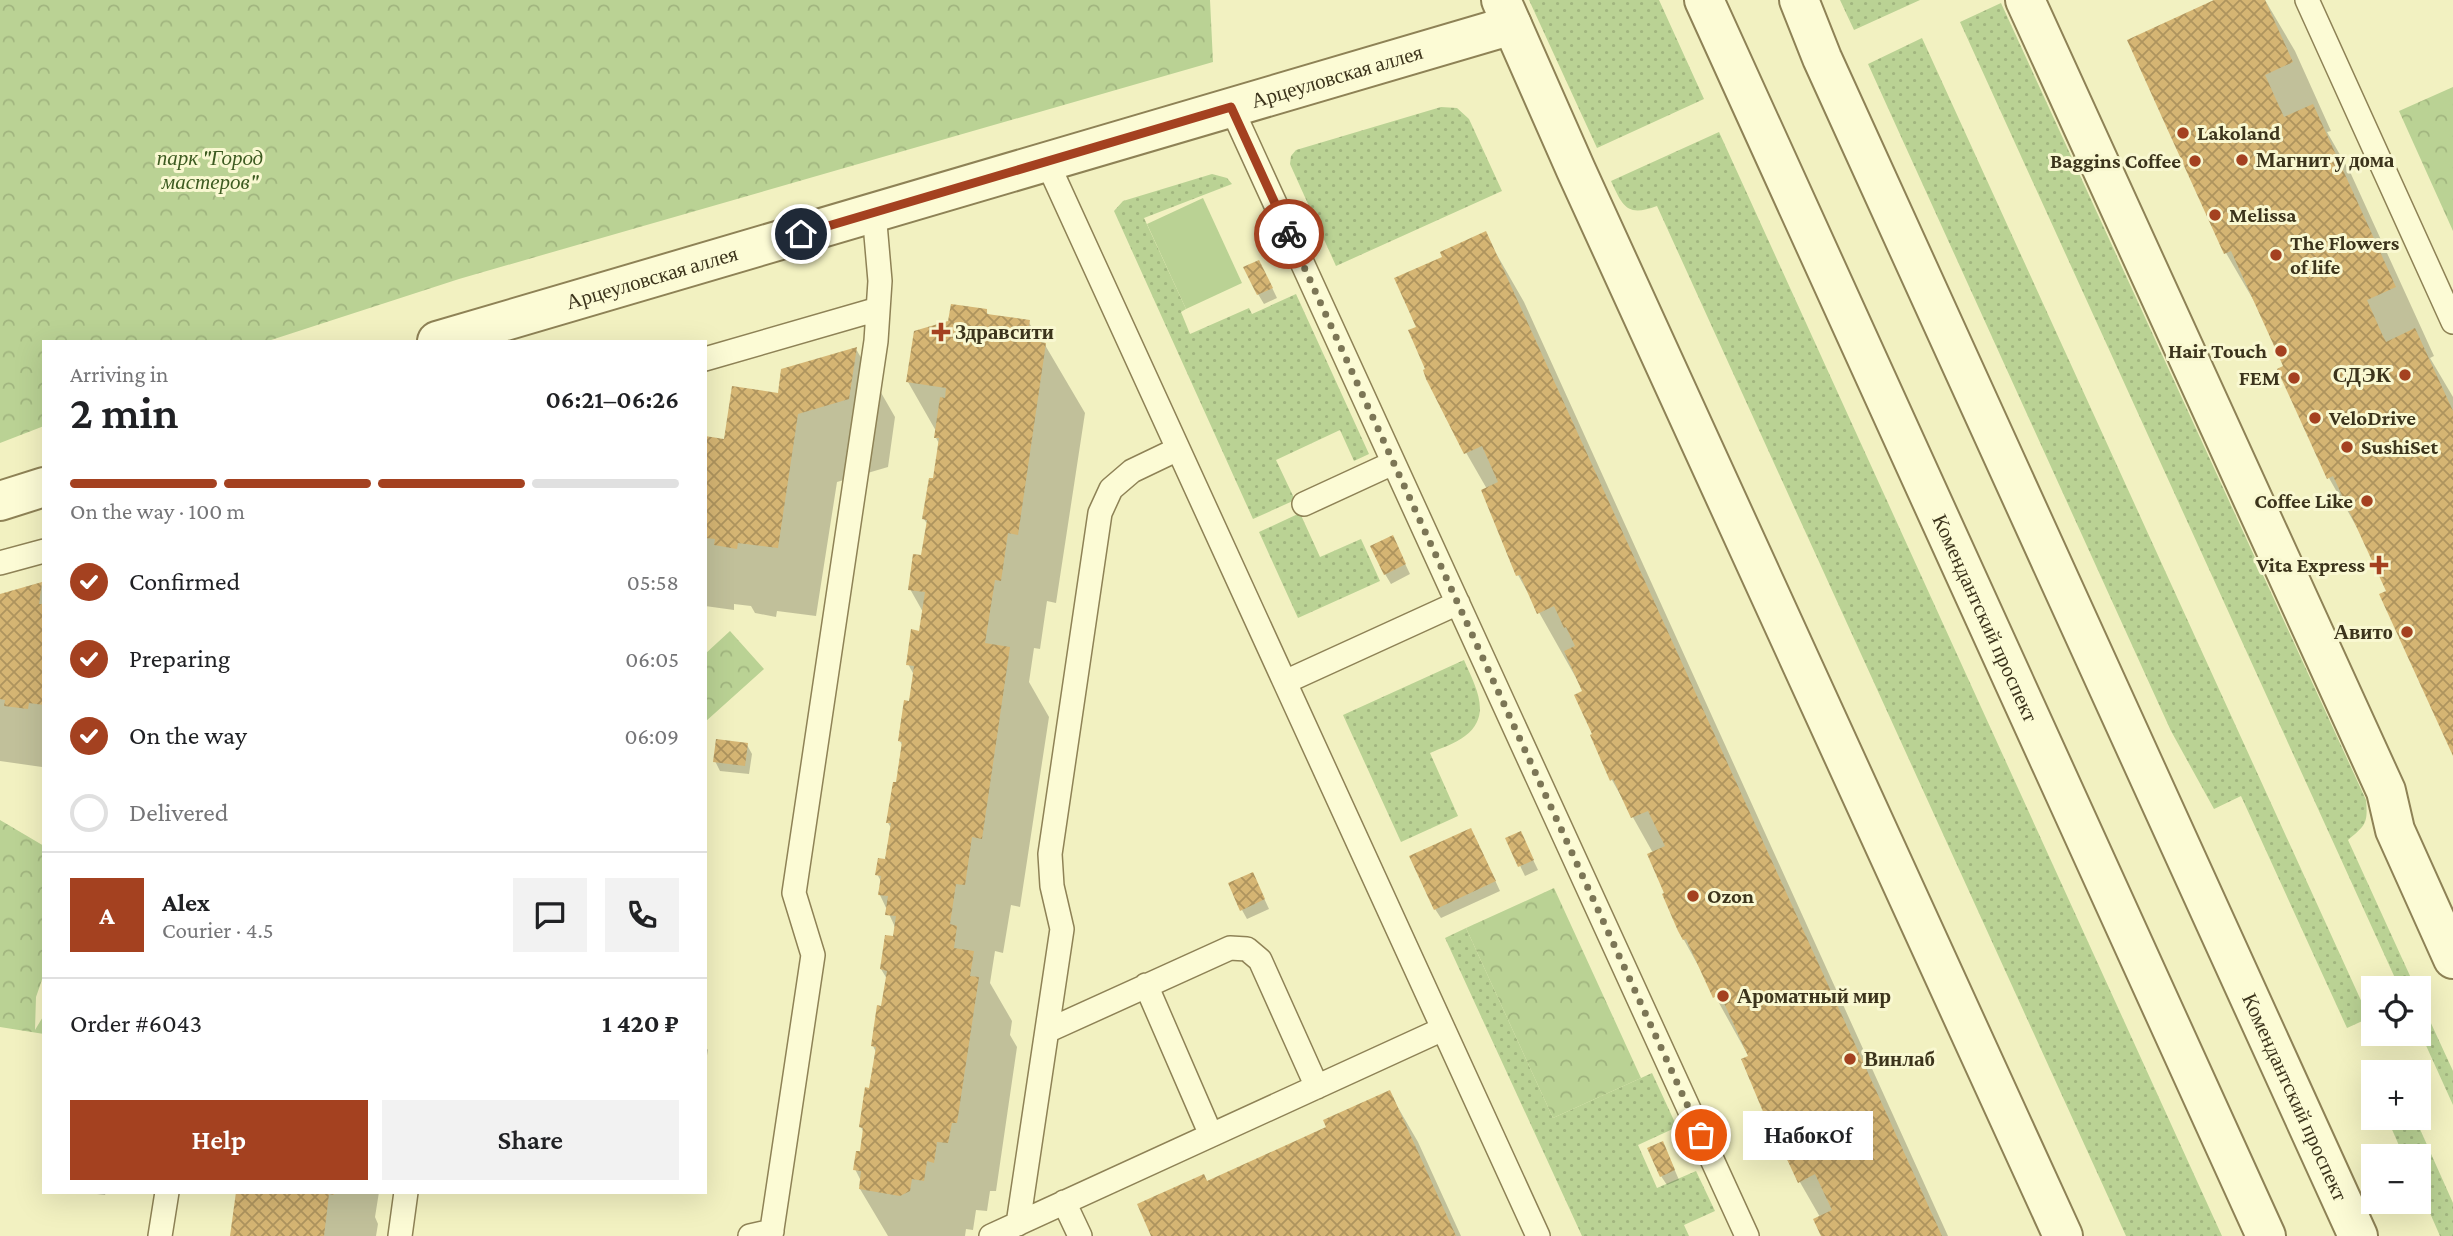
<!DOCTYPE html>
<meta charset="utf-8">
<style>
body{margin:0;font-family:"Crimson Pro",serif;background:#f2f2f2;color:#202124;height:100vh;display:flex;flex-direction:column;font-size:26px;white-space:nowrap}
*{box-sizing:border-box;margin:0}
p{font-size:23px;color:#757577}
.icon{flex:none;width:38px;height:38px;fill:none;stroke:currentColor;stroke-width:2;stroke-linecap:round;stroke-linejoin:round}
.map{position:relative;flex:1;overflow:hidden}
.sheet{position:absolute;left:42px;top:340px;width:665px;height:854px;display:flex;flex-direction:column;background:#fff;border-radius:0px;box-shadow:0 7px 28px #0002}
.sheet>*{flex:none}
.tools{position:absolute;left:2361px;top:976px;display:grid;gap:14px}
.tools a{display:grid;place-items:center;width:70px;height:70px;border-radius:0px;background:#fff;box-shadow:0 7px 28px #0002;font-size:35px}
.pin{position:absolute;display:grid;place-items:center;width:60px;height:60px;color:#fff;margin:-30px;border:4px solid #fff;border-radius:50%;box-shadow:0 2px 7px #0007}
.courier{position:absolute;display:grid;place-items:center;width:70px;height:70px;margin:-35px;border:5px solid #a44120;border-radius:50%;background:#fff;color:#222;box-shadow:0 2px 9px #0007}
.bubble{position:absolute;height:49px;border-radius:0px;background:#fff;box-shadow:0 7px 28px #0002;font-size:23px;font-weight:600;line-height:49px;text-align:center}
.head em{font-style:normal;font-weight:600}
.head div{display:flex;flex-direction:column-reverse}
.head{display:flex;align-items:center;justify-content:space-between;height:119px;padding:0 28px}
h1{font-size:46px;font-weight:600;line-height:52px}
.bar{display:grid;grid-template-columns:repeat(4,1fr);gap:10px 7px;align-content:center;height:84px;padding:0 28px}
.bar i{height:9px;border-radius:5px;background:#e0e0e0}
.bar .current{background:#a44120}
.bar p{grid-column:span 4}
.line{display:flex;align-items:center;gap:18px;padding:0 28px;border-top:2px solid #e0e0e0}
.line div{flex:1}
.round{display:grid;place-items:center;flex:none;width:74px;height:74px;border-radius:0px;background:#f2f2f2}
ol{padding:0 28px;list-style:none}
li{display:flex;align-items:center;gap:21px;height:77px}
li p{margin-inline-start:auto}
li .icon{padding:7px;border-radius:50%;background:#a44120;color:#fff;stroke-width:4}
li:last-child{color:#757577}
li i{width:38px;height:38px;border:4px solid #e0e0e0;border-radius:50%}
.cta{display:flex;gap:14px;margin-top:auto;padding:14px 28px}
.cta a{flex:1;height:80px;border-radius:0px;background:#a44120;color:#fff;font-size:28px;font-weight:600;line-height:80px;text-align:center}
.cta a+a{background:#f2f2f2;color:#202124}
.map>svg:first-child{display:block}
.grass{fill:url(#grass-dots)}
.park{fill:url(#park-crowns)}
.garden{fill:#bad294}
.shadow{fill:#0003}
.building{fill:url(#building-cross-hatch)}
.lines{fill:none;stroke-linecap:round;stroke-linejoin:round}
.service-casing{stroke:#8e8256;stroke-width:26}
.minor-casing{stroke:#8e8256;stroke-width:42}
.tertiary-casing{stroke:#8e8256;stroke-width:42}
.service{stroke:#fcfbd5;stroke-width:23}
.minor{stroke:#fcfbd5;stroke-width:38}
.tertiary{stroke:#fcfbd5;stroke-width:38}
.done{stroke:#7c7656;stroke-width:7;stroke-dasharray:0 12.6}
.route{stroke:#a44120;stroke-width:9}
.poi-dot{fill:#a44120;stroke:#f9f8d1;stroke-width:2.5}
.labels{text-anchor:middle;stroke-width:6;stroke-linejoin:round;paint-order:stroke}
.street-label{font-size:21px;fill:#3c341c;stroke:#f9f8d1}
.poi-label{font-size:21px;font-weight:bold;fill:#3c341c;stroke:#f9f8d1;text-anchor:start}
.park-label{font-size:21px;font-style:italic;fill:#3d5b21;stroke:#f9f8d1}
</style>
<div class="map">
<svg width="2453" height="1236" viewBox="0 0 2453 1236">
<defs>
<pattern id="grass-dots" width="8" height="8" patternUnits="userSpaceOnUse" patternTransform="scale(1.75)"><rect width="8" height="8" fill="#bad294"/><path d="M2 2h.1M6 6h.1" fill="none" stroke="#a1b57f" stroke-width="1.8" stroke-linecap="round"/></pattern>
<pattern id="park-crowns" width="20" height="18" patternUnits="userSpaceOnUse" patternTransform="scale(1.75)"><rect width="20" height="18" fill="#bad294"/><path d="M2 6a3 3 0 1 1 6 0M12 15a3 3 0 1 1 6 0" fill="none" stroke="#a1b57f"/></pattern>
<pattern id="building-cross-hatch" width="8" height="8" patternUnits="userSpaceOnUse" patternTransform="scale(1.75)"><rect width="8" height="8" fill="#d5b573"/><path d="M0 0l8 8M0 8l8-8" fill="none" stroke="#ae945e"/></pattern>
</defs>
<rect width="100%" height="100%" fill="#f2f1c1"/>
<!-- grass -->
<path class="grass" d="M1529,0H1659L1704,99L1597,148Z
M1840,0H1920L1854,30Z
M2001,3L2366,800C2368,823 2366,825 2348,840L2416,989H2400L1960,22Z
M1922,38L2369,1018L2347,1028L2241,796L2214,809L2171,731L1868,64Z
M1441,107L1457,108L1469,119L1502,191L1336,266L1290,164L1291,156L1296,150Z
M1719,132L2222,1236H2126L1657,206C1627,217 1623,207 1611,181Z
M1212,174L1227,178L1232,184L1144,218L1186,309L1181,312L1190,334L1249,308L1252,314L1296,294L1369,454L1354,461L1340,430L1276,460L1295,500L1253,519L1114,211L1123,201Z
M1300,513L1320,557L1361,539L1380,581L1298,618L1259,532Z
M1464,660C1475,686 1493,715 1465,736C1455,744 1441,748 1430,753L1458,816L1401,842L1343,715Z
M1466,928L1553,1118L1652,1073L1677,1127L1638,1145L1657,1188L1696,1171L1715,1211L1684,1225L1689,1236H1582L1445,938Z
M2418,995L2453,1071V1105L2419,1030Z
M2387,1118H2415L2453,1203V1236H2440L2419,1188L2418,1157H2404Z"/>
<!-- park -->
<path class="park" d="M0,0H1210L1213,62L459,279L268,341H44V426L0,443Z
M2453,87V231L2399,111Z
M730,631L764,669L705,722V654Z
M0,820L44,846V974L36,997L35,1030L44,1015V1034L0,1027Z
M1554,888L1641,1078L1553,1118L1466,928Z"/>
<!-- garden -->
<path class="garden" d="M1203,198L1242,283L1186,309L1147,224Z"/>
<!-- shadow -->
<path class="shadow" d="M2219,0H2265L2295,51L2331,131L2327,132L2351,174L2434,356L2430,358L2453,397V751L2388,592L2364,540L2329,478L2279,370L2285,367L2261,313L2226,253Z
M1485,234L1524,302L1948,1236H1822L1820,1217L1778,1144L1749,1057L1684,940L1664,895L1667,894L1653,853L1612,780L1592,736L1594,735L1584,692L1518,575L1487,489L1445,416L1419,328L1445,258Z
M1264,271L1277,298L1264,304L1258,294Z
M986,311L989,316L1028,321L1042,344L1045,345L1085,413L1056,603L1047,601L1040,649L1034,648L1029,682L1049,717L1020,907L1011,905L1003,953L995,951L990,983L1012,1021L1010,1035L1017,1047L996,1191H990L987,1211L976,1210L973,1230L966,1229L965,1236H888L860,1189L861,1181L855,1169L861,1153L864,1133L861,1127L871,1090L876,1052L873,1046L883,1008L887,979L881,969L895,938L896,929L880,895L882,883L877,874L887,861L892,829L888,823L897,784L903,747L900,741L910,702L914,675L908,664L920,633L923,612L910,589L923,557L928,525L924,519L934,480L940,445L936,438V431L908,382Z
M856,349L895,417L888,467L837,482L816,616L777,611L776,617L755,613L751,606L734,604V610L705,606V438L725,441L779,395Z
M1397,547L1410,574L1391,584L1385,574Z
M41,584L44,588V771L42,767L0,761V596Z
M747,745L752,754L749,774L720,771L715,761Z
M1476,839L1500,891L1441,918L1435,909Z
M1507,839L1525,843L1538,870L1525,876Z
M1257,883L1269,909L1247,919L1242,910Z
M705,1046L708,1050L705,1067Z
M1389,1092L1418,1142L1461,1236H1153L1207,1183L1328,1128Z
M1667,1152L1679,1180L1667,1185L1661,1176Z
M81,1192H106L105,1195Z
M238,1192H379L375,1217L378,1224L376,1236H231Z"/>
<!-- building -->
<path class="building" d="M2214,0H2265L2293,62L2265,75L2284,117L2313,104L2396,287L2367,300L2382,334L2386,342L2415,328L2453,411V756L2379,594L2386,591L2333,476L2327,479L2277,369L2283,366L2280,359L2231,251L2224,254L2127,40Z
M1486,231L1942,1236H1821L1813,1219L1832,1210L1815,1174L1798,1183L1780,1144L1777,1145L1741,1059L1748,1056L1720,994L1713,998L1686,939L1683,940L1678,931L1662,894L1664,893L1647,854L1665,846L1648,811L1631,818L1613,779L1610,781L1590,735L1592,734L1574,695L1582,691L1564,651L1575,646L1566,627L1564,628L1554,606L1537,614L1520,575L1516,576L1481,490L1498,482L1482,446L1464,454L1426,379L1423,370L1425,369L1408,330L1416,327L1394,278L1442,257L1440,252Z
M1259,260L1273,288L1257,295L1243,267Z
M951,304L987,309V314L1030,320L1027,340L1046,343L1018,535L1008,533L1001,581L995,580L985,643L1010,647L982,839L972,837L965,885L956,884L950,924L957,926L954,948L974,951L970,976L979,977L957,1123H952L948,1143L937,1142L934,1163L927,1161L924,1181L912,1179L910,1191L900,1196L859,1189L861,1171L853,1170L856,1151H860L863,1128L859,1127L865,1087L869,1088L876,1047L871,1046L877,1005L881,1006L887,971L880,969L885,935L893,936L896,916L885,915L888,896L878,895L881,876L875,875L878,858L885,859L891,823H886L893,782H896L902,742L898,741L904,700L909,701L914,666L906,665L911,629L919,631L925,592L908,590L913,554L921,555L927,520L922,519L929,478H933L939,438H934L940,397L945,398L946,388L906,382L914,331L948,321Z
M857,347L849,399L798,414L778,548L738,543L737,549L714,545L715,539L705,538V436L724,439L732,386L778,393L781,369Z
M1393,535L1406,564L1384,575L1370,546Z
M42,582L39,604H44V705L29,703L28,709L4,706L5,700L0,699V594Z
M716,739L748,743L745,766L713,762Z
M1471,828L1496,881L1434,910L1409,856Z
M1521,831L1534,860L1518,867L1505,838Z
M1253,872L1265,899L1240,911L1228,883Z
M1390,1090L1456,1236H1151L1137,1204L1204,1174L1207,1181L1326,1127L1323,1120Z
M1663,1141L1675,1170L1660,1177L1647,1148Z
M236,1192H334V1195L329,1194L324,1236H230Z"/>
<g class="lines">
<defs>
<path id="service" d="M2307,0L2453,322
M1231,107L1747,1236
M1047,162L1538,1236
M705,359L878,309
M1304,504L1393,463
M0,563L44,551
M1285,682L1458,603
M1146,985L1211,1135
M1047,1031L1230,948L1247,949L1260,960L1317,1087
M1064,1202L1080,1236
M1018,1224L1062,929L1052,886L1050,854L1100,513L1111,489L1132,471L1178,449
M160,1236L167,1192
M400,1236L406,1192
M750,1236L772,1231
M771,1236L813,955L794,893L876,341L880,281L874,212
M991,1236L1443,1029"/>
<g id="minor">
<path d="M1501,0L1576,170L2063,1236"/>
<path d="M2025,0L2386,791L2395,830L2453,959"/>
<path id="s1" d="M437,341L1512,25"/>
<path d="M0,501L44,487"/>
</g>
<g id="tertiary">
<path id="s2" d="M1704,0L2266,1236"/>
<path id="s3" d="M1799,0L1822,58L2358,1236"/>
</g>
</defs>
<!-- service casing -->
<use href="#service" class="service-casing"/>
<!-- minor casing -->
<use href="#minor" class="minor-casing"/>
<!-- tertiary casing -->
<use href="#tertiary" class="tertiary-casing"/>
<!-- service -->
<use href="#service" class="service"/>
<!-- minor -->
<use href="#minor" class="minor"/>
<!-- tertiary -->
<use href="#tertiary" class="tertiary"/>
</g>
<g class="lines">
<!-- done -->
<path class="done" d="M1289,234L1701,1135"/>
<!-- route -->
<path class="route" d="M801,234L1231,107L1289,234"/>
</g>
<!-- markers -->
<g class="poi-dot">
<circle cx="2183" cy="133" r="7"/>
<circle cx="2242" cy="160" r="7"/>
<circle cx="2195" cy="161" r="7"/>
<circle cx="2215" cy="215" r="7"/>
<circle cx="2276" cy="255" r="7"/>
<path d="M937.5 321.5h7v7h7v7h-7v7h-7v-7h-7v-7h7z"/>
<circle cx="2281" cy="351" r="7"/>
<circle cx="2405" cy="375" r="7"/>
<circle cx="2294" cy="378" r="7"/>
<circle cx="2315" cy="418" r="7"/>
<circle cx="2347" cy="447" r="7"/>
<circle cx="2367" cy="501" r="7"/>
<path d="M2375.5 554.5h7v7h7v7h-7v7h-7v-7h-7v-7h7z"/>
<circle cx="2407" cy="632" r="7"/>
<circle cx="1693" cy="896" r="7"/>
<circle cx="1723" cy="996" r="7"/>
<circle cx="1850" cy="1059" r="7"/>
</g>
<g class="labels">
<!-- street labels -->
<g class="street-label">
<text dy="7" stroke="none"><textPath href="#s1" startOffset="938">Арцеуловская аллея</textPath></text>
<text dy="7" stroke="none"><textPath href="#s1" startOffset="224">Арцеуловская аллея</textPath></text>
<text dy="7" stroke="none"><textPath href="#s2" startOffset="679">Комендантский проспект</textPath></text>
<text dy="7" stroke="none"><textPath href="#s3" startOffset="1204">Комендантский проспект</textPath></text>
</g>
<!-- poi labels -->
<g class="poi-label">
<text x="2197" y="140">Lakoland</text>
<text x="2256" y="167">Магнит у дома</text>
<text x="2181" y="168" text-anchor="end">Baggins Coffee</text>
<text x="2229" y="222">Melissa</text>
<text x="2290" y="250">The Flowers<tspan x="2290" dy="24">of life</tspan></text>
<text x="955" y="339">Здравсити</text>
<text x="2267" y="358" text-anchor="end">Hair Touch</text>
<text x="2391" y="382" text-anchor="end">СДЭК</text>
<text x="2280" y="385" text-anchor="end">FEM</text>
<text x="2329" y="425">VeloDrive</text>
<text x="2361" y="454">SushiSet</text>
<text x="2353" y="508" text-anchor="end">Coffee Like</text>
<text x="2365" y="572" text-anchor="end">Vita Express</text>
<text x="2393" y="639" text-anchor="end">Авито</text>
<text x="1707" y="903">Ozon</text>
<text x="1737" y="1003">Ароматный мир</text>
<text x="1864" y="1066">Винлаб</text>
</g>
<!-- park labels -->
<g class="park-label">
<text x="210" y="165">парк "Город<tspan x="210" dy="24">мастеров"</tspan></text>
</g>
</g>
</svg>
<div class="tools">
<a><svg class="icon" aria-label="locate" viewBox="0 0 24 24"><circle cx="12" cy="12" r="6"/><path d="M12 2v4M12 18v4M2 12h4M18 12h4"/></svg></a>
<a>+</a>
<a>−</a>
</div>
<div class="pin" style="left:1701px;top:1135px;background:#ea580c"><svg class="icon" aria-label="bag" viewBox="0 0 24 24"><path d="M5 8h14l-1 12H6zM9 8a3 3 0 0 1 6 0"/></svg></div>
<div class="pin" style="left:801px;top:234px;background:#1f2937"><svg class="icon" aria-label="home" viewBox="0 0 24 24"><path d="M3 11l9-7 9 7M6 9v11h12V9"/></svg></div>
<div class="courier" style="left:1289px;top:234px"><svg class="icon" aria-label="bike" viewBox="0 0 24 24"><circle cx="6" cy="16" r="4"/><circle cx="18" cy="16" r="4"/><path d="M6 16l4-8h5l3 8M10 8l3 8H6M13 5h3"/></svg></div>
<div class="bubble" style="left:1743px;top:1111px;width:130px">НабокOf</div>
<section class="sheet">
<div class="head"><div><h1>2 min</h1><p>Arriving in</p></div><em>06:21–06:26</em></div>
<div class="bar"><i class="current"></i><i class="current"></i><i class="current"></i><i></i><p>On the way · 100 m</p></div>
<ol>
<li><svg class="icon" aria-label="check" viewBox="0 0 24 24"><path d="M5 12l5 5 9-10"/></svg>Confirmed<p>05:58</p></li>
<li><svg class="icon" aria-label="check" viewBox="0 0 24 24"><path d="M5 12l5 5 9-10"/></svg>Preparing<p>06:05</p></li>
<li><svg class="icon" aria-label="check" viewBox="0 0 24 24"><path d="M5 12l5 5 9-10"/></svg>On the way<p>06:09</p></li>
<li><i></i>Delivered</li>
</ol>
<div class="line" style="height:126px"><b class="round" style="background:#a44120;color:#fff">A</b><div><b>Alex</b><p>Courier · 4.5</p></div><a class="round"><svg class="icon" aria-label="chat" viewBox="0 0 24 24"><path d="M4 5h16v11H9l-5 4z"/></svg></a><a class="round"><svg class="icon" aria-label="phone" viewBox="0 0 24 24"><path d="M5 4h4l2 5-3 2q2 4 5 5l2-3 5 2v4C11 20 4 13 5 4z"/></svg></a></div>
<div class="line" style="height:91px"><div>Order #6043</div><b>1 420 ₽</b></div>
<div class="cta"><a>Help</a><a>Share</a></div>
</section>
</div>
